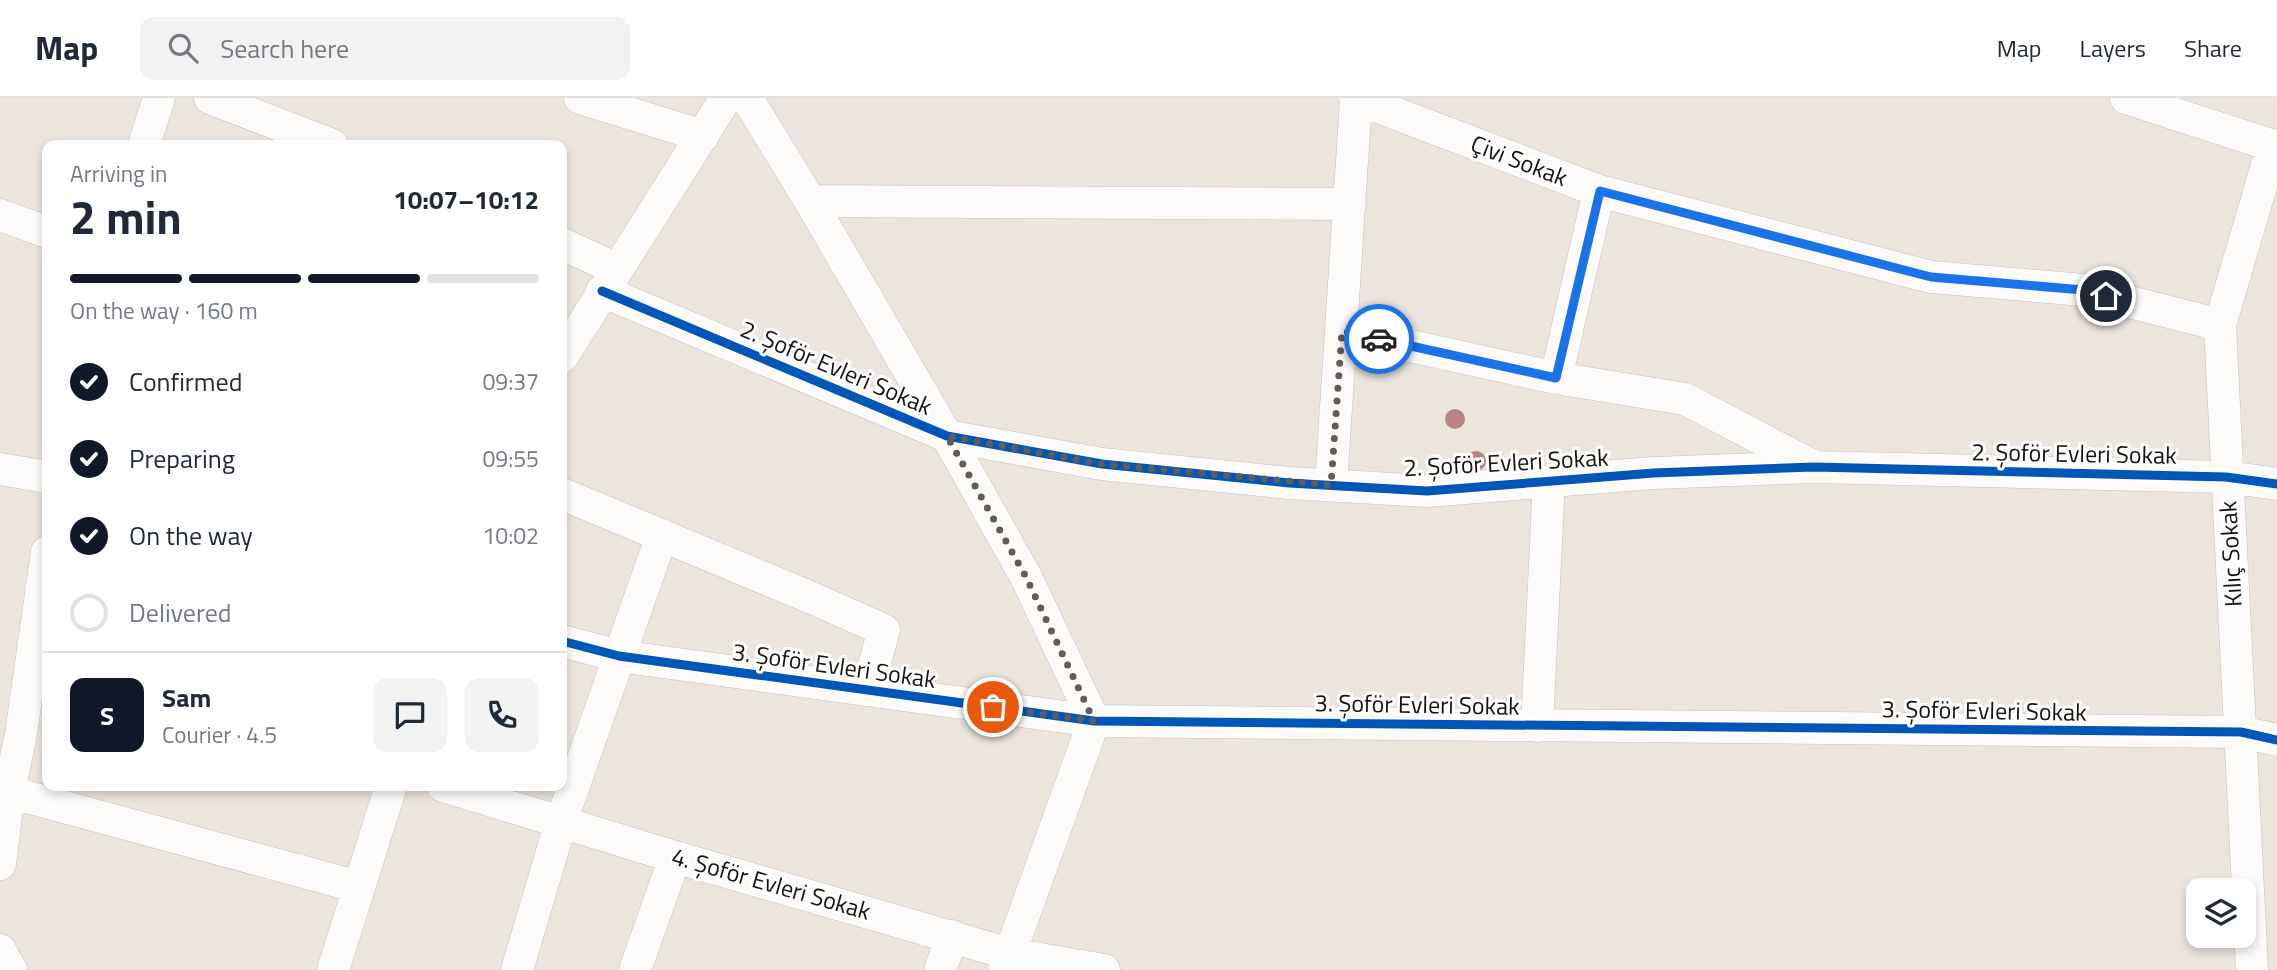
<!DOCTYPE html>
<meta charset="utf-8">
<style>
body{margin:0;font-family:"Titillium Web",sans-serif;background:#f2f2f3;color:#1f2937;height:100vh;display:flex;flex-direction:column;font-size:26px;white-space:nowrap}
*{box-sizing:border-box;margin:0}
p{font-size:23px;color:#747a83}
.icon{flex:none;width:38px;height:38px;fill:none;stroke:currentColor;stroke-width:2;stroke-linecap:round;stroke-linejoin:round}
.map{position:relative;flex:1;overflow:hidden}
.details{position:absolute;left:42px;top:42px;width:525px;height:651px;display:flex;flex-direction:column;background:#fff;border-radius:14px;box-shadow:0 4px 10px #0003}
.details>*{flex:none}
.controls{position:absolute;left:2186px;top:780px;display:grid;gap:14px}
.controls a{display:grid;place-items:center;width:70px;height:70px;border-radius:14px;background:#fff;box-shadow:0 4px 10px #0003;font-size:35px}
.pin{position:absolute;display:grid;place-items:center;width:60px;height:60px;color:#fff;margin:-30px;border:4px solid #fff;border-radius:50%;box-shadow:0 2px 7px #0007}
.courier{position:absolute;display:grid;place-items:center;width:70px;height:70px;margin:-35px;border:5px solid #1a73e8;border-radius:50%;background:#fff;color:#222;box-shadow:0 2px 9px #0007}
.headline em{font-style:normal;font-weight:700}
.headline div{display:flex;flex-direction:column-reverse}
.headline{display:flex;align-items:center;justify-content:space-between;height:119px;padding:0 28px}
h1{font-size:46px;font-weight:700;line-height:52px}
.bar{display:grid;grid-template-columns:repeat(4,1fr);gap:10px 7px;align-content:center;height:84px;padding:0 28px}
.bar i{height:9px;border-radius:5px;background:#e0e1e3}
.bar .current{background:#111827}
.bar p{grid-column:span 4}
.line{display:flex;align-items:center;gap:18px;padding:0 28px;border-top:2px solid #e0e1e3}
.line div{flex:1}
.round{display:grid;place-items:center;flex:none;width:74px;height:74px;border-radius:14px;background:#f2f2f3}
ol{padding:0 28px;list-style:none}
li{display:flex;align-items:center;gap:21px;height:77px}
li p{margin-inline-start:auto}
li .icon{padding:7px;border-radius:50%;background:#111827;color:#fff;stroke-width:4}
li:last-child{color:#747a83}
li i{width:38px;height:38px;border:4px solid #e0e1e3;border-radius:50%}
header{display:flex;align-items:center;gap:42px;box-sizing:border-box;height:98px;padding:0 35px;background:#fff;border-bottom:2px solid #e0e1e3}
header strong{font-size:33px}
nav{display:flex;gap:38px;margin-inline-start:auto;font-size:24px}
.search{width:490px;height:63px;background:#f2f2f3;display:flex;align-items:center;gap:18px;box-sizing:border-box;padding:0 24px;border-radius:14px;color:#747a83;font-size:26px}
.map>svg:first-child{display:block}
.lines{fill:none;stroke-linecap:round;stroke-linejoin:round}
.minor-casing{stroke:#c6c1bb;stroke-width:33}
.minor{stroke:#fcfbfa;stroke-width:32}
.cycleway-casing{stroke:#fff;stroke-width:13}
.cycleway{stroke:#0057b8;stroke-width:9}
.tree{fill:#b78684}
.done{stroke:#615c57;stroke-width:7;stroke-dasharray:0 12.6}
.route{stroke:#1a73e8;stroke-width:9}
.labels{text-anchor:middle;stroke-width:6;stroke-linejoin:round;paint-order:stroke}
.street-label{font-size:24px;fill:#17130f;stroke:#fff}
</style>
<header>
<strong>Map</strong>
<div class="search"><svg class="icon" aria-label="search" viewBox="0 0 24 24"><circle cx="10" cy="10" r="6"/><path d="M15 15l6 6"/></svg>Search here</div>
<nav><a>Map</a><a>Layers</a><a>Share</a></nav>
</header>
<div class="map">
<svg width="2277" height="872" viewBox="0 0 2277 872">
<rect width="100%" height="100%" fill="#ebe5de"/>
<g class="lines">
<defs>
<path id="minor" d="M210,0L332,47
M580,0L703,38
M747,0L810,103L947,338L1026,479L1094,623L1004,872
M1355,0L1599,93L1931,179L2083,192L2220,227
M2126,0L2277,49
M144,47L159,0
M810,103L1350,106
M0,117L47,134
M562,146L617,171
M602,193L947,338L1102,366L1289,385L1427,393L1654,375L1814,369L2226,379L2277,386
M1342,233L1556,280L1685,301L1811,367
M562,259L726,0
M1556,280L1599,93
M0,371L47,379
M1331,387L1356,1
M562,396L812,500L884,532L867,592
M47,454L21,636L9,694L359,789
M562,543L619,558L1094,623L2241,634L2277,642
M1537,628L1549,383
M443,688L675,759L1010,856L1104,872
M0,766L9,694
M0,852L11,872
M333,872L391,688
M517,872L561,724L662,437
M635,872L675,759
M940,872L952,838
M2252,872L2220,227L2273,47"/>
</defs>
<!-- minor casing -->
<use href="#minor" class="minor-casing"/>
<!-- minor -->
<use href="#minor" class="minor"/>
<defs>
<path id="cycleway" d="M602,193L947,338L1102,366L1289,385L1427,393L1654,375L1814,369L2226,379L2277,386
M562,543L619,558L1094,623L2241,634L2277,642"/>
</defs>
<!-- cycleway casing -->
<use href="#cycleway" class="cycleway-casing"/>
<!-- cycleway -->
<use href="#cycleway" class="cycleway"/>
</g>
<!-- trees -->
<g class="tree">
<circle cx="1455" cy="321" r="10"/>
<circle cx="1476" cy="363" r="10"/>
</g>
<g class="lines">
<!-- done -->
<path class="done" d="M993,609L1094,623L1026,479L947,338L1102,366L1331,387L1342,233L1379,241"/>
<!-- route -->
<path class="route" d="M1379,241L1556,280L1600,93L1931,179L2083,192L2106,198"/>
</g>
<g class="labels">
<!-- street labels -->
<g class="street-label">
<text transform="translate(1519 63) rotate(21)" y="8">Çivi Sokak</text>
<text transform="translate(836 270) rotate(23)" y="8">2. Şoför Evleri Sokak</text>
<text transform="translate(2074 356) rotate(1)" y="8">2. Şoför Evleri Sokak</text>
<text transform="translate(1506 365) rotate(-3)" y="8">2. Şoför Evleri Sokak</text>
<text transform="translate(2231 456) rotate(-93)" y="8">Kılıç Sokak</text>
<text transform="translate(834 568) rotate(8)" y="8">3. Şoför Evleri Sokak</text>
<text transform="translate(1417 607) rotate(1)" y="8">3. Şoför Evleri Sokak</text>
<text transform="translate(1984 613) rotate(1)" y="8">3. Şoför Evleri Sokak</text>
<text transform="translate(771 786) rotate(16)" y="8">4. Şoför Evleri Sokak</text>
</g>
</g>
</svg>
<div class="controls">
<a><svg class="icon" aria-label="layers" viewBox="0 0 24 24"><path d="M12 4l9 5-9 5-9-5zM3 14l9 5 9-5"/></svg></a>
</div>
<div class="pin" style="left:993px;top:609px;background:#ea580c"><svg class="icon" aria-label="bag" viewBox="0 0 24 24"><path d="M5 8h14l-1 12H6zM9 8a3 3 0 0 1 6 0"/></svg></div>
<div class="pin" style="left:2106px;top:198px;background:#1f2937"><svg class="icon" aria-label="home" viewBox="0 0 24 24"><path d="M3 11l9-7 9 7M6 9v11h12V9"/></svg></div>
<div class="courier" style="left:1379px;top:241px"><svg class="icon" aria-label="car" viewBox="0 0 24 24"><path d="M5 17H2v-5l4-1 3-4h7l3 4 3 1v5h-3M9 17h6M6 11h13"/><circle cx="7" cy="17" r="2"/><circle cx="17" cy="17" r="2"/></svg></div>
<section class="details">
<div class="headline"><div><h1>2 min</h1><p>Arriving in</p></div><em>10:07–10:12</em></div>
<div class="bar"><i class="current"></i><i class="current"></i><i class="current"></i><i></i><p>On the way · 160 m</p></div>
<ol>
<li><svg class="icon" aria-label="check" viewBox="0 0 24 24"><path d="M5 12l5 5 9-10"/></svg>Confirmed<p>09:37</p></li>
<li><svg class="icon" aria-label="check" viewBox="0 0 24 24"><path d="M5 12l5 5 9-10"/></svg>Preparing<p>09:55</p></li>
<li><svg class="icon" aria-label="check" viewBox="0 0 24 24"><path d="M5 12l5 5 9-10"/></svg>On the way<p>10:02</p></li>
<li><i></i>Delivered</li>
</ol>
<div class="line" style="height:126px"><b class="round" style="background:#111827;color:#fff">S</b><div><b>Sam</b><p>Courier · 4.5</p></div><a class="round"><svg class="icon" aria-label="chat" viewBox="0 0 24 24"><path d="M4 5h16v11H9l-5 4z"/></svg></a><a class="round"><svg class="icon" aria-label="phone" viewBox="0 0 24 24"><path d="M5 4h4l2 5-3 2q2 4 5 5l2-3 5 2v4C11 20 4 13 5 4z"/></svg></a></div>
</section>
</div>
